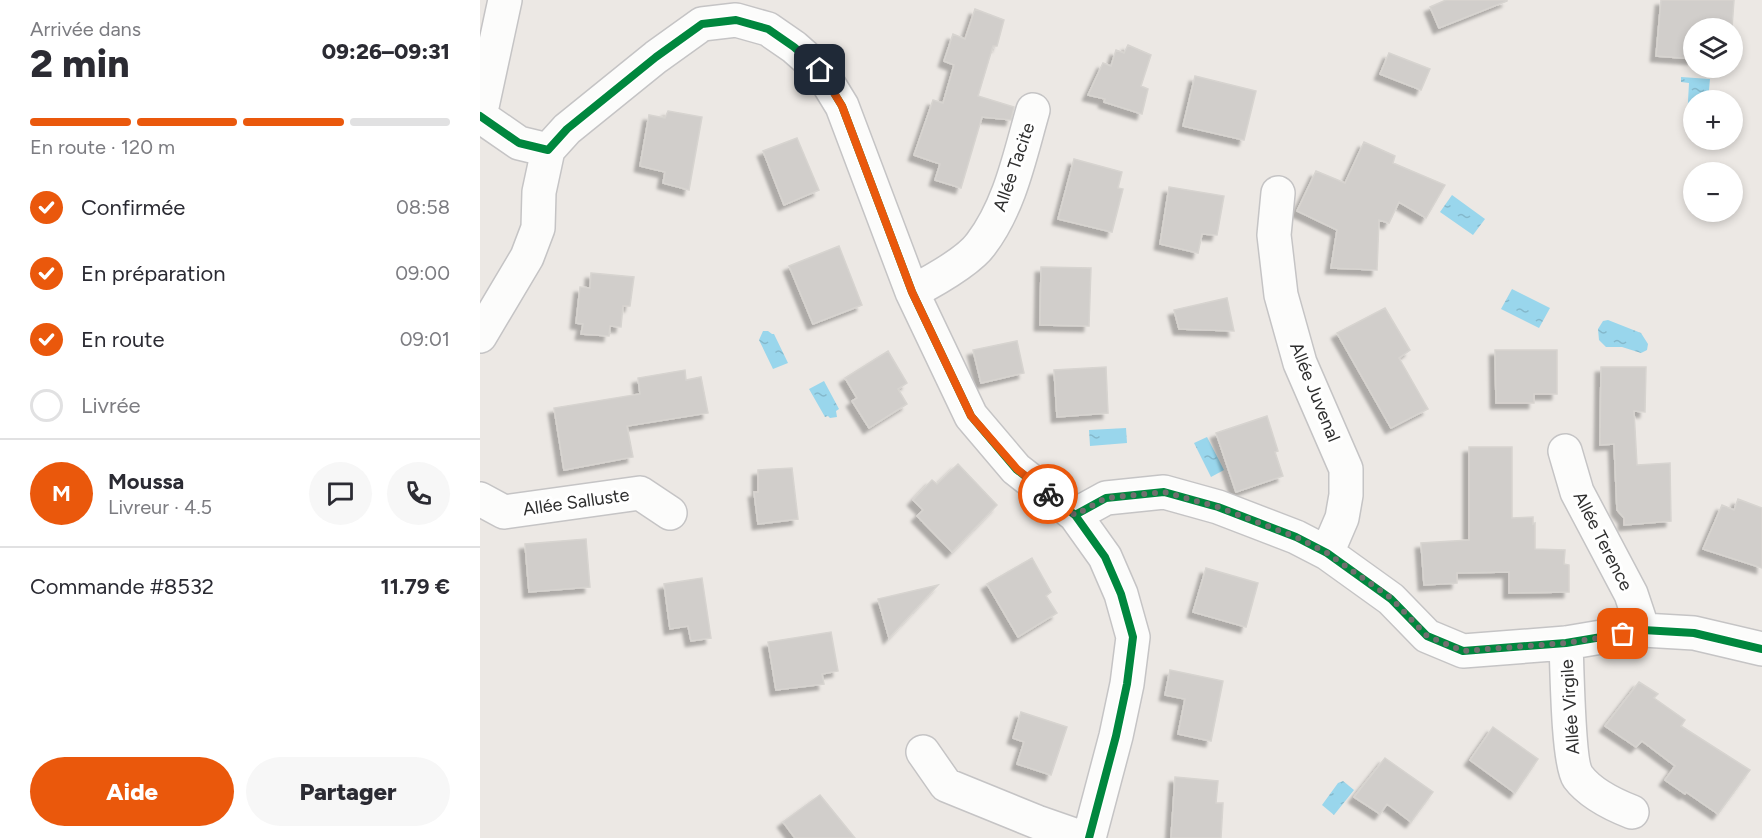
<!DOCTYPE html>
<html lang="fr">
<meta charset="utf-8">
<style>
body{margin:0;font-family:Figtree,sans-serif;background:#f7f7f7;color:#2b2b33;height:100vh;display:flex;flex-direction:column;font-size:22px;white-space:nowrap}
*{box-sizing:border-box;margin:0}
p{font-size:20px;color:#7c7c81}
.icon{flex:none;width:33px;height:33px;fill:none;stroke:currentColor;stroke-width:2;stroke-linecap:round;stroke-linejoin:round}
.map{position:relative;flex:1;overflow:hidden}
.drawer{display:flex;flex-direction:column;background:#fff;width:480px}
.drawer>*{flex:none}
.fabs{position:absolute;left:1203px;top:18px;display:grid;gap:12px}
.fabs a{display:grid;place-items:center;width:60px;height:60px;border-radius:50%;background:#fff;box-shadow:0 3px 9px #0003;font-size:30px}
.pin{position:absolute;display:grid;place-items:center;width:51px;height:51px;color:#fff;margin:-26px;border-radius:12px;box-shadow:0 3px 9px #0006}
.courier{position:absolute;display:grid;place-items:center;width:60px;height:60px;margin:-30px;border:4px solid #ea580c;border-radius:50%;background:#fff;color:#222;box-shadow:0 2px 8px #0007}
.head em{font-style:normal;font-weight:800}
.head div{display:flex;flex-direction:column-reverse}
.head{display:flex;align-items:center;justify-content:space-between;height:102px;padding:0 30px}
h1{font-size:39px;font-weight:800;line-height:45px}
.bar{display:grid;grid-template-columns:repeat(4,1fr);gap:9px 6px;align-content:center;height:72px;padding:0 30px}
.bar i{height:8px;border-radius:4px;background:#e1e1e2}
.bar .on{background:#ea580c}
.bar p{grid-column:span 4}
.line{display:flex;align-items:center;gap:15px;padding:0 30px;border-top:2px solid #e1e1e2}
.line div{flex:1}
.round{display:grid;place-items:center;flex:none;width:63px;height:63px;border-radius:32px;background:#f7f7f7}
ol{padding:0 30px;list-style:none}
li{display:flex;align-items:center;gap:18px;height:66px}
li p{margin-inline-start:auto}
li .icon{padding:6px;border-radius:50%;background:#ea580c;color:#fff;stroke-width:4}
li:last-child{color:#7c7c81}
li i{width:33px;height:33px;border:3px solid #e1e1e2;border-radius:50%}
.primary-button{display:flex;gap:12px;margin-top:auto;padding:12px 30px}
.primary-button a{flex:1;height:69px;border-radius:36px;background:#ea580c;color:#fff;font-size:24px;font-weight:800;line-height:69px;text-align:center}
.primary-button a+a{background:#f7f7f7;color:#2b2b33}
main{display:flex;flex:1;min-height:0}
.map>svg:first-child{display:block}
.water{fill:url(#water-ripples)}
.building{fill:#d1cecb;stroke:#d7d4d0;stroke-width:1.5;filter:url(#shadow)}
.lines{fill:none;stroke-linecap:round;stroke-linejoin:round}
.minor-casing{stroke:#c5c4c5;stroke-width:36}
.minor{stroke:#fcfcfb;stroke-width:33}
.cycleway-casing{stroke:#fff;stroke-width:11}
.cycleway{stroke:#00873e;stroke-width:8}
.done{stroke:#706f6e;stroke-width:6;stroke-dasharray:0 10.8}
.route{stroke:#ea580c;stroke-width:8}
.labels{text-anchor:middle;stroke-width:6;stroke-linejoin:round;paint-order:stroke}
.street-label{font-size:18px;fill:#2e2e2e;stroke:#fff}
</style>
<main>
<section class="drawer">
<div class="head"><div><h1>2 min</h1><p>Arrivée dans</p></div><em>09:26–09:31</em></div>
<div class="bar"><i class="on"></i><i class="on"></i><i class="on"></i><i></i><p>En route · 120 m</p></div>
<ol>
<li><svg class="icon" aria-label="check" viewBox="0 0 24 24"><path d="M5 12l5 5 9-10"/></svg>Confirmée<p>08:58</p></li>
<li><svg class="icon" aria-label="check" viewBox="0 0 24 24"><path d="M5 12l5 5 9-10"/></svg>En préparation<p>09:00</p></li>
<li><svg class="icon" aria-label="check" viewBox="0 0 24 24"><path d="M5 12l5 5 9-10"/></svg>En route<p>09:01</p></li>
<li><i></i>Livrée</li>
</ol>
<div class="line" style="height:108px"><b class="round" style="background:#ea580c;color:#fff">M</b><div><b>Moussa</b><p>Livreur · 4.5</p></div><a class="round"><svg class="icon" aria-label="chat" viewBox="0 0 24 24"><path d="M4 5h16v11H9l-5 4z"/></svg></a><a class="round"><svg class="icon" aria-label="phone" viewBox="0 0 24 24"><path d="M5 4h4l2 5-3 2q2 4 5 5l2-3 5 2v4C11 20 4 13 5 4z"/></svg></a></div>
<div class="line" style="height:78px"><div>Commande #8532</div><b>11.79 €</b></div>
<div class="primary-button"><a>Aide</a><a>Partager</a></div>
</section>
<div class="map">
<svg width="1282" height="838" viewBox="0 0 1282 838">
<defs>
<pattern id="water-ripples" width="26" height="14" patternUnits="userSpaceOnUse" patternTransform="scale(1.5)"><rect width="26" height="14" fill="#99d6ec"/><path d="M2 4q2-2 4 0t4 0M15 11q2-2 4 0t4 0" fill="none" stroke="#84b8cb"/></pattern>
<filter id="shadow"><feDropShadow dx="-5.5" dy="5.5" stdDeviation="1.5" flood-color="#0004"/></filter>
</defs>
<rect width="100%" height="100%" fill="#ece8e4"/>
<!-- water -->
<path class="water" d="M1201,77L1230,79L1228,100H1214L1213,119H1207L1209,83L1201,82Z
M972,195L1005,219L993,235L960,212Z
M1032,289L1070,308L1059,328L1021,309Z
M1128,320L1161,333L1168,344L1167,350L1161,353L1142,347H1126L1119,340L1118,329L1123,321Z
M283,331H288L292,334H294L308,363L293,369L279,340Z
M344,381L359,409L356,411L357,417L350,418L348,416L345,417L329,389Z
M646,428L647,443L610,446L609,430Z
M727,437L744,470L731,477L714,443Z
M863,781L874,790L854,815L842,805L858,783Z"/>
<!-- building -->
<path class="building" d="M966,0H1027V1L959,28L950,7Z
M1181,0H1254L1252,28H1214V59L1176,56Z
M495,9L524,20L517,46H513L498,96L534,107L531,120L502,117L481,188L455,180L460,164L434,155L453,100L463,103L474,65L464,61L473,34L485,39Z
M648,45L671,55L661,86L668,89L662,114L624,102L625,99L608,95L623,63L631,66L636,50L644,53Z
M909,53L950,69L941,90L900,74Z
M715,76L776,91L764,140L703,126Z
M188,111L222,117L209,190L183,183L185,172L160,166L169,115L185,118Z
M317,138L339,190L304,205L283,151Z
M884,142L915,156L913,163L965,185L946,218L919,202L909,223L899,220L897,270L851,268L857,230L817,211L836,171L865,183Z
M594,159L642,172L638,188L643,189L632,232L578,219Z
M689,187L744,196L737,235L722,234L718,253L680,244Z
M359,246L382,305L333,324L309,266Z
M561,267L611,268L609,326L560,325Z
M111,273L154,277L150,306H143L141,327L130,326L129,336L101,334L103,324L96,323L100,287L110,288Z
M747,298L754,331L699,329L694,310Z
M905,308L930,350L919,358L948,409L911,428L857,333Z
M537,341L544,373L501,383L493,350Z
M1015,350H1077V394H1054V403H1016Z
M408,351L427,383L418,389L427,404L389,428L372,401L377,398L365,378Z
M626,367L628,413L577,417L574,370Z
M1121,367H1166L1165,412L1154,411L1157,465L1190,463L1191,521L1144,525V518L1137,510L1134,444L1120,445Z
M205,370L206,380L221,377L228,413L147,426L153,457L84,470L74,408L160,394L158,378Z
M787,416L798,451L795,452L803,476L756,492L736,433Z
M989,447H1032V518L1053,517V524L1055,523V549L1085,550L1084,564L1089,565V592L1029,593V572L977,573V583L944,585L941,543L989,540Z
M478,464L517,505L472,552L437,516L443,510L433,500L452,480L457,484Z
M312,468L318,519L278,524L274,492H278V470Z
M1258,499L1282,508V568L1223,549L1242,505L1254,510Z
M106,539L110,587L49,592L45,544Z
M552,558L571,592L566,596L577,613L538,637L507,584Z
M726,568L778,583L766,627L713,612Z
M222,578L231,638L211,641L208,626L190,629L184,584Z
M458,585L409,638L398,599Z
M351,632L358,671L342,674L344,684L296,690L288,642Z
M690,670L743,681L731,741L698,734L705,699L685,695Z
M1159,682L1178,694L1174,698L1205,720L1201,726L1270,770L1238,814L1206,792L1205,794L1185,780L1195,766L1162,741L1156,747L1125,726Z
M541,712L587,727L571,775L537,764L544,742L533,738Z
M1013,727L1058,759L1035,793L990,760Z
M905,758L953,792L931,822L907,804L900,814L874,797Z
M695,777L738,781L736,803H743L741,838H691Z
M340,795L375,838H315L303,822Z"/>
<g class="lines">
<defs>
<path id="minor" d="M0,116L39,143L68,150L87,129L176,57L222,24L256,20L288,29L314,47L340,70L362,106L432,292L491,416L536,469L595,515L625,557L641,594L653,637L647,684L636,736L609,838
M0,116L25,0
M798,193L794,235L801,295L820,363L866,469V495L862,518L847,553
M432,292C451,282 489,261 501,244C530,206 540,155 553,110
M0,336L47,257L58,228L59,192L68,150
M1085,451L1097,492L1151,594L1163,630
M0,499L24,512L160,493L190,513
M595,515L626,498L684,492L738,507L816,537L847,553L911,599L947,636L983,651L1086,643L1163,630L1214,633L1282,649
M1086,643C1087,666 1088,763 1098,777C1110,793 1134,805 1152,812
M443,752L466,785L557,822L603,838"/>
</defs>
<!-- minor casing -->
<use href="#minor" class="minor-casing"/>
<!-- minor -->
<use href="#minor" class="minor"/>
<defs>
<path id="cycleway" d="M0,116L39,143L68,150L87,129L176,57L222,24L256,20L288,29L314,47L340,70L362,106L432,292L491,416L536,469L595,515L625,557L641,594L653,637L647,684L636,736L609,838
M595,515L626,498L684,492L738,507L816,537L847,553L911,599L947,636L983,651L1086,643L1163,630L1214,633L1282,649"/>
</defs>
<!-- cycleway casing -->
<use href="#cycleway" class="cycleway-casing"/>
<!-- cycleway -->
<use href="#cycleway" class="cycleway"/>
</g>
<g class="lines">
<!-- done -->
<path class="done" d="M568,494L595,515L626,498L684,492L738,507L816,537L847,553L911,598L947,636L983,651L1086,643L1143,634"/>
<!-- route -->
<path class="route" d="M340,70L362,106L432,292L491,416L537,469L568,494"/>
</g>
<g class="labels">
<!-- street labels -->
<g class="street-label">
<text transform="translate(534 167) rotate(-71)" y="6">Allée Tacite</text>
<text transform="translate(835 392) rotate(68)" y="6">Allée Juvenal</text>
<text transform="translate(96 502) rotate(-8)" y="6">Allée Salluste</text>
<text transform="translate(1123 541) rotate(63)" y="6">Allée Terence</text>
<text transform="translate(1090 707) rotate(-94)" y="6">Allée Virgile</text>
</g>
</g>
</svg>
<div class="fabs">
<a><svg class="icon" aria-label="layers" viewBox="0 0 24 24"><path d="M12 4l9 5-9 5-9-5zM3 14l9 5 9-5"/></svg></a>
<a>+</a>
<a>−</a>
</div>
<div class="pin" style="left:1143px;top:634px;background:#ea580c"><svg class="icon" aria-label="bag" viewBox="0 0 24 24"><path d="M5 8h14l-1 12H6zM9 8a3 3 0 0 1 6 0"/></svg></div>
<div class="pin" style="left:340px;top:70px;background:#1f2937"><svg class="icon" aria-label="home" viewBox="0 0 24 24"><path d="M3 11l9-7 9 7M6 9v11h12V9"/></svg></div>
<div class="courier" style="left:568px;top:494px"><svg class="icon" aria-label="bike" viewBox="0 0 24 24"><circle cx="6" cy="16" r="4"/><circle cx="18" cy="16" r="4"/><path d="M6 16l4-8h5l3 8M10 8l3 8H6M13 5h3"/></svg></div>
</div>
</main>
